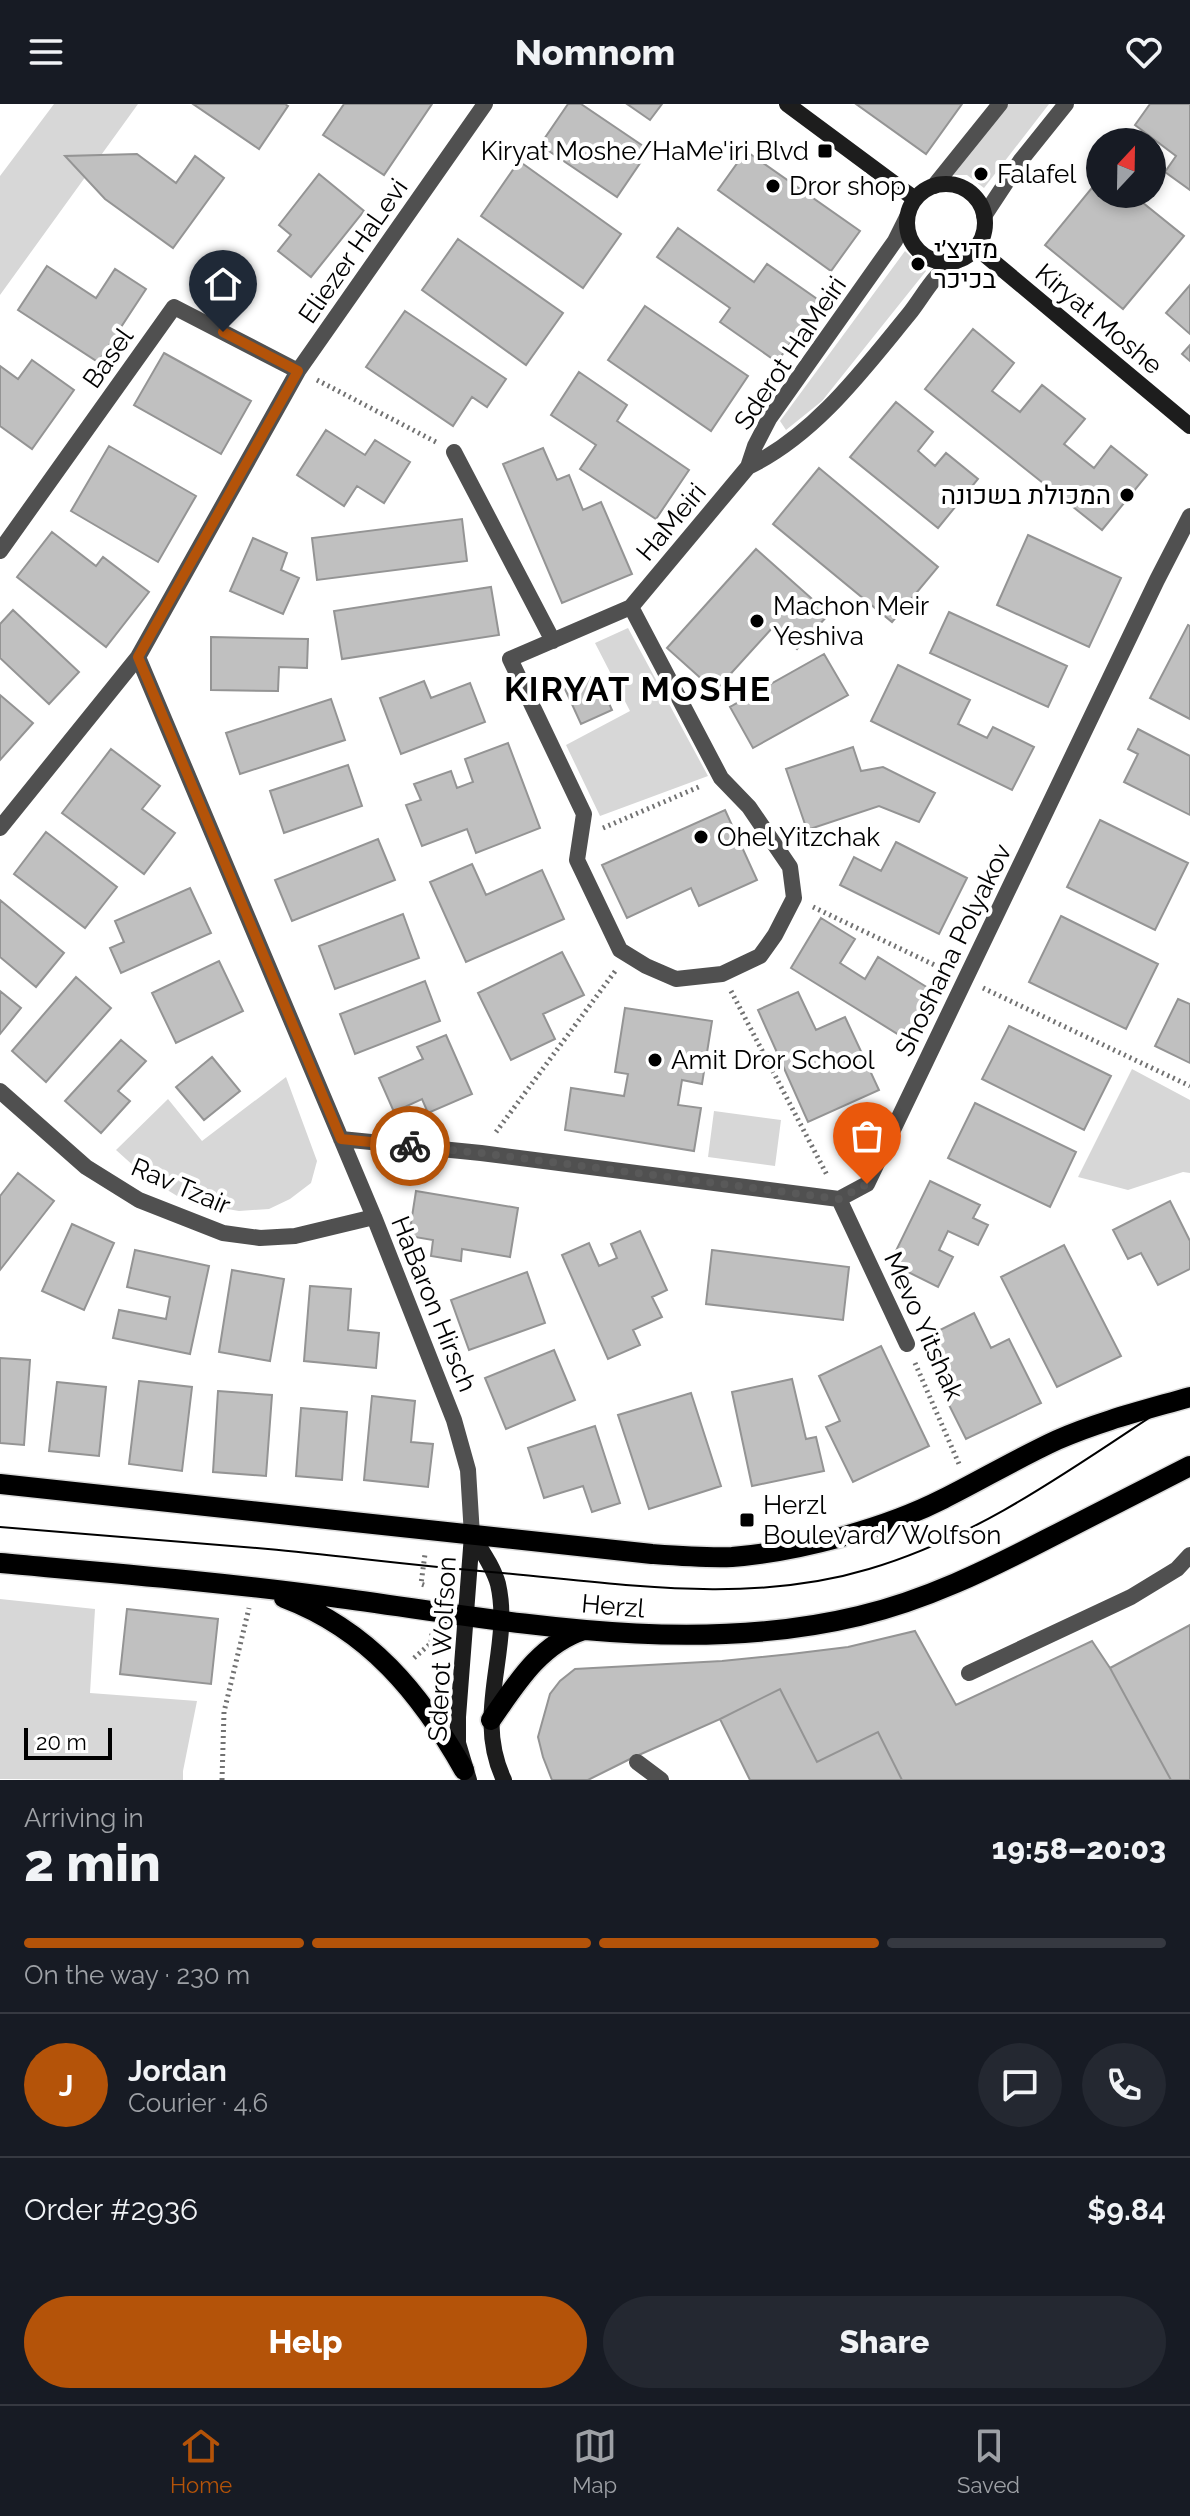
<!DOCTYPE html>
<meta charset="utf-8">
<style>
body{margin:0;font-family:Raleway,Heebo,sans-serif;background:#242831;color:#f1f3f6;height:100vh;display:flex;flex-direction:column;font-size:30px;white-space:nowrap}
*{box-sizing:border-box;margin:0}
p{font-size:26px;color:#9ea1a6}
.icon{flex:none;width:44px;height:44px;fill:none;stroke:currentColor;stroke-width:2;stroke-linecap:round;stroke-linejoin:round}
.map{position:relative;height:1676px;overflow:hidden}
.details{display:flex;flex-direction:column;background:#171b24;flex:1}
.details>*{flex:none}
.needle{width:52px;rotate:22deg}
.tools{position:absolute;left:1086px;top:24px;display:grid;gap:16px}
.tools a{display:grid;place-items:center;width:80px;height:80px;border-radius:50%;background:#171b24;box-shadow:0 4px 12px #0003;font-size:40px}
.scale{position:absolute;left:24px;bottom:20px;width:88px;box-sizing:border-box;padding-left:8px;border:4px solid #000;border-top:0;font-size:22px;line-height:28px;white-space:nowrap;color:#000;-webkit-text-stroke:6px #fff;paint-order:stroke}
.pin{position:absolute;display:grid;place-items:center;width:68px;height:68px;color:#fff;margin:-82px -34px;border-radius:50% 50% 50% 0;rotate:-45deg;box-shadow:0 0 8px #0007}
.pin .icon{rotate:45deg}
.courier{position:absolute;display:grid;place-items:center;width:80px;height:80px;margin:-40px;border:6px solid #b45309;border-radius:50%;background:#fff;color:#222;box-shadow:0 2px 10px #0007}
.head em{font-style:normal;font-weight:800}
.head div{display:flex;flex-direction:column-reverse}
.head{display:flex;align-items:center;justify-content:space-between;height:136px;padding:0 24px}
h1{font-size:52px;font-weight:800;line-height:60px}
.bar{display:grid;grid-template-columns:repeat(4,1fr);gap:12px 8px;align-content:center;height:96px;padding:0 24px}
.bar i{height:10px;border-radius:6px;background:#363941}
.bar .on{background:#b45309}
.bar p{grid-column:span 4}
.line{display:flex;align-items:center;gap:20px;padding:0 24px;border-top:2px solid #363941}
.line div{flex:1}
.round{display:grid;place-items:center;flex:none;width:84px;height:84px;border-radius:42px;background:#242831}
.cta{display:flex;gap:16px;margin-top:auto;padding:16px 24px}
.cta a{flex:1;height:92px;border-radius:48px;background:#b45309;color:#fff;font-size:32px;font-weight:800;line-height:92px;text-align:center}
.cta a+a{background:#242831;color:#f1f3f6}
header{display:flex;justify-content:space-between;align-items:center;height:104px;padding:0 24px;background:#171b24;font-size:36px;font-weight:800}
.tabs{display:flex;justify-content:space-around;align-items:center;height:112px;border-top:2px solid #363941;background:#171b24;font-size:22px;color:#9ea1a6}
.tabs a{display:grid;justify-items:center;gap:4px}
.tabs .on{color:#b45309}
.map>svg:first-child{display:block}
.green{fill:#d7d7d7}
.building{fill:#c0c0c0;stroke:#949494;stroke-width:2}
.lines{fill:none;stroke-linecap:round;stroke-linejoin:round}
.primary-casing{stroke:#dbdbdb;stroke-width:23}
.path{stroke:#727272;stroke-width:5;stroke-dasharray:2 4;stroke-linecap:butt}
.lane{stroke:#505050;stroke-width:16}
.street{stroke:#505050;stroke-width:16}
.secondary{stroke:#1d1d1d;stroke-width:16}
.primary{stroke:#000;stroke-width:20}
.tram{stroke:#000;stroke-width:2}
.done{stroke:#595959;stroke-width:8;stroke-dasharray:0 14.4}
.route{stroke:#b45309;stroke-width:10}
.poi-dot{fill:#000;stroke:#fff;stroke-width:3}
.labels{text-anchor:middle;stroke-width:8;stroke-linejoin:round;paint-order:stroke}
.poi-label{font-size:26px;fill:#000;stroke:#fff;text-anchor:start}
.street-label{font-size:26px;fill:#000;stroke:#fff}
.district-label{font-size:34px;font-weight:bold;letter-spacing:2px;fill:#000;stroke:#fff}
</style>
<header><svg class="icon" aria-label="menu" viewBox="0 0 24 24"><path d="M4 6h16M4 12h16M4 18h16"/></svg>Nomnom<svg class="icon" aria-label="heart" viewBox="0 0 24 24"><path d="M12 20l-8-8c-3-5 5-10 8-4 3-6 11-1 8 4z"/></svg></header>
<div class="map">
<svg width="1190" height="1676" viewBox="0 0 1190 1676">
<rect width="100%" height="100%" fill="#fff"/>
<!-- green -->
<path class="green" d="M54,0H138L0,191V72Z
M1008,0H1049L984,84L967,71H950Z
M905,147L926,167L822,297L786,326L780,317Z
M628,524L708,672L600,712L566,641L630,607L595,539Z
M1132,965L1190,996V1069L1183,1068L1128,1086L1078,1073Z
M286,973L317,1057L311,1079L290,1095L269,1105L239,1107L187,1098L146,1073L116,1046L168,995L202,1037Z
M714,1007L781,1016L775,1062L708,1053Z
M0,1495L95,1505L90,1589L197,1597L183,1667V1676L0,1675Z"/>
<!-- building -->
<path class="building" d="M193,0H285L288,2L259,45Z
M344,0H432L384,71L323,31Z
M568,0H581L649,46L617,93L540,41Z
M627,0H662L650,16Z
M856,0H962L926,50Z
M1150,0H1190V86L1165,68L1176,52L1135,21Z
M746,47L860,127L831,167L718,86Z
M137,50L176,79L195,52L224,74L173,144L105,95L65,52Z
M519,57L621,130L583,184L481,112Z
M319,70L364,107L311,173L278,147L291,131L279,121Z
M1100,74V90H1132L1184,132L1123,205L1045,141Z
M678,124L754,178L767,160L820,197L777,258L720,218L730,204L657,153Z
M458,135L563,209L526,261L422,186Z
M47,162L96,194L115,165L146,185L98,258L18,206Z
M1190,181V230L1166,209Z
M645,202L748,272L711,327L608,256Z
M405,207L506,275L487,303L472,293L453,322L366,263Z
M973,225L1014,259L992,287L1020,308L1042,281L1085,315L1064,340L1094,364L1111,342L1147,371L1102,426L925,285Z
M1190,241V257L1182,250Z
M164,249L251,297L221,350L134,301Z
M32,256L74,286L32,345L0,322V262L18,275Z
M579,268L627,301L617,317L689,366L656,415L580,365L596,341L551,311Z
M896,298L933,328L918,347L935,362L946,349L978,375L938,424L850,353Z
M326,326L365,351L375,336L410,358L384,399L357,382L344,402L297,371Z
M109,342L196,392L158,458L71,407Z
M543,344L557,376L569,371L583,406L601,398L632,470L562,499L503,360Z
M819,364L938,463L892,518L773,420Z
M462,415L467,457L317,476L312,434Z
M52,428L96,462L103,453L149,488L106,543L17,473Z
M1028,431L1121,474L1089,543L997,501Z
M253,434L287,449L281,466L299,474L283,510L230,487Z
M756,445L829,510L797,545L773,523L715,587L667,544Z
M491,483L499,531L342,555L334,507Z
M13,506L79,568L49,600L0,554V520Z
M949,508L1067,562L1048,603L930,549Z
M1188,521L1190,522V615L1150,594Z
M211,533L308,535L307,564L279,563L278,587L211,586Z
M824,550L848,591L753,644L730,603Z
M898,561L970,596L958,620L987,634L993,623L1034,643L1012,686L871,617Z
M596,571L612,606L581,620L565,585Z
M424,577L431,594L470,579L485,618L401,650L380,594Z
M0,591L33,619L0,656Z
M331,595L345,636L240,670L226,629Z
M1138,625L1190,652V711L1124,678L1138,650L1128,645Z
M508,639L540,724L476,749L467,725L422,742L406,701L421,696L414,680L451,667L457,684L473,678L465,655Z
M853,643L861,667L883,663L935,689L919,718L879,702L807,726L786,665Z
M111,645L160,682L142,705L175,729L144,770L62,709Z
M348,661L362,702L284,729L270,687Z
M725,706L757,776L699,802L691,784L627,814L602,761Z
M1100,716L1188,759L1155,826L1067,783Z
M46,728L117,783L85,824L14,770Z
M378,735L395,776L292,817L275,776Z
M896,738L967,774L939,830L840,781L854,753L881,767Z
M472,760L486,791L542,766L564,815L466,858L430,778Z
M190,784L211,829L121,869L110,844L124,838L115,817Z
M0,796L64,849L36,883L0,853Z
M403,810L419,854L335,885L319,842Z
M1061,812L1158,860L1126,925L1029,878Z
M821,814L855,835L840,859L865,875L878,853L933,887L904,934L791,864Z
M562,848L584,891L543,910L555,935L511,956L478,889Z
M219,857L243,907L176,939L152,889Z
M76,873L111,904L46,978L12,947Z
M425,877L440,917L355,950L340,910Z
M0,887L21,904L0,930Z
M798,888L816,926L845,913L879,986L808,1018L758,906Z
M1178,895L1190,900V959L1155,942Z
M625,904L712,917L702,980L682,976L678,1001L701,1004L694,1047L565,1026L571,984L624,992L628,970L615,968Z
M1009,922L1111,972L1084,1026L982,975Z
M446,931L472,990L428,1009L422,995L394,1008L379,974L423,955L417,943Z
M121,936L146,957L118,987L130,997L101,1029L65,997Z
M212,953L240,987L204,1016L176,983Z
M975,999L1076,1048L1050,1103L948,1054Z
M18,1069L54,1097L0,1166V1092Z
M930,1077L980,1101L973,1114L988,1121L978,1141L948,1127L939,1146L953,1153L938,1183L890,1159Z
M416,1087L518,1104L510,1153L462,1145L461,1157L431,1152L433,1136L409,1132Z
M1170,1097L1190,1137V1165L1158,1181L1141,1149L1128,1155L1113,1126Z
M72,1120L114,1139L84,1206L42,1187Z
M640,1127L667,1186L652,1193L662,1213L633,1226L640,1241L608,1255L562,1151L589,1139L599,1162L617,1154L611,1140Z
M1064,1141L1121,1252L1057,1283L1001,1173Z
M135,1146L209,1162L190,1250L113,1234L119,1206L166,1215L170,1193L127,1183Z
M712,1146L849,1163L843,1216L706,1200Z
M232,1166L284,1175L270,1257L219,1248Z
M527,1168L545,1219L469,1246L451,1196Z
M310,1182L351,1185L348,1226L379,1229L376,1264L304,1257Z
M974,1209L991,1244L1009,1235L1041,1299L966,1335L934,1271L950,1262L934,1229Z
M881,1242L929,1342L853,1378L826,1323L840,1317L819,1272Z
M554,1246L575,1296L506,1325L485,1274Z
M0,1254L30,1256L24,1341L0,1339Z
M792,1275L806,1335L816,1333L824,1367L752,1382L732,1288Z
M139,1277L192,1283L182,1367L129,1360Z
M57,1278L106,1283L99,1352L49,1347Z
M218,1287L272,1291L266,1372L213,1368Z
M691,1289L721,1382L649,1405L618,1311Z
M372,1292L415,1297L411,1338L433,1340L428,1383L364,1376Z
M301,1304L347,1308L342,1376L296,1372Z
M595,1322L620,1399L592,1408L583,1382L544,1394L528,1344Z
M127,1505L218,1515L211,1580L120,1570Z
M1190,1521V1676H1171L1110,1564Z
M1190,1521V1676H1171L1110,1564Z
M915,1527L956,1601L1092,1537L1110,1564L1171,1676H750L720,1615L632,1654L588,1676H552L543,1653L538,1633L550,1590L560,1577L575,1565L722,1557L791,1550L848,1543Z
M780,1585L817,1658L878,1628L902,1676H750L720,1615Z"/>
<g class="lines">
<defs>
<path id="primary" d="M0,1380L652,1450C679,1452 705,1454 732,1453C797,1448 884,1425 943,1395C981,1376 1018,1354 1057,1336C1100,1317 1145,1306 1190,1293
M0,1459C111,1469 222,1478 332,1493C506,1516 685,1554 859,1512C926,1496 987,1466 1047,1435C1095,1411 1142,1386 1190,1362
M284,1494C369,1526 421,1590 464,1666
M491,1616C516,1580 540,1540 584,1526"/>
</defs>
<!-- primary casing -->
<use href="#primary" class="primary-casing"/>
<!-- path -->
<path class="path" d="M317,276L436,338
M603,724L701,682
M813,803L945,866
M983,884L1190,982
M731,887L828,1073
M496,1028L616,866
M915,1259L959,1360
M424,1481L421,1480L425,1450
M414,1554L431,1539L432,1528
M222,1676L224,1608L249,1504"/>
<!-- lane -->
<path class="lane" d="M969,1569L1131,1493L1177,1465L1190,1451
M637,1658L661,1676"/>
<!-- street -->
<path class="street" d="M934,82L1000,0
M984,112L1021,56L1066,0
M454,348L553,537
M748,363C815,331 863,266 909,210C925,190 934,168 958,156
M0,447L174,203L298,267
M631,503L721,674L749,703L790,763L794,794L775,831L760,852L722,870L676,875L646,862L620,846L577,756L584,710L510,555L631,503L748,363L755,342L769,315L895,137L907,113
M138,553L374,1113L454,1316L468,1366L472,1431
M0,724L138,553L298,267L485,0
M0,987L86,1063L139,1096L223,1129L260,1134L295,1132L374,1113
M341,1035L481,1049L839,1095L867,1080L1157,476L1190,412
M839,1095L907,1240"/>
<!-- secondary -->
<path class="secondary" d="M787,0L915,95
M907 119a39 39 0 1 1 78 0a39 39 0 1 1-78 0Z
M977,144L1190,322
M472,1431C481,1446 493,1462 498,1480C513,1545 472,1609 504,1676
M469,1676L458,1639V1613L472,1431"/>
<!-- primary -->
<use href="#primary" class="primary"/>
<!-- tram -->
<path class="tram" d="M0,1423C89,1430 178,1437 268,1445C342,1452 417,1462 491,1468C617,1479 746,1502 869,1465C988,1430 1087,1353 1190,1287"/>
</g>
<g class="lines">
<!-- done -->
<path class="done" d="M410,1042L481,1049L839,1095L867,1080"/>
<!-- route -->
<path class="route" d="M223,228L298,267L138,553L341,1035L410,1042"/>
</g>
<!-- markers -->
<g class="poi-dot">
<rect x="817" y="39" width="16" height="16" rx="4"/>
<circle cx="981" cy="70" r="8"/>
<circle cx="773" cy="82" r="8"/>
<circle cx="918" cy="160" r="8"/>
<circle cx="1127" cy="391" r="8"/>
<circle cx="757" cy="517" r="8"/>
<circle cx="701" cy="733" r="8"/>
<circle cx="655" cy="956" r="8"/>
<rect x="739" y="1408" width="16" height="16" rx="4"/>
</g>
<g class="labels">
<!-- poi labels -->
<g class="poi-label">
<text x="809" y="56" text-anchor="end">Kiryat Moshe/HaMe'iri Blvd</text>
<text x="997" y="79">Falafel</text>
<text x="789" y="91">Dror shop</text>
<text x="934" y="154">מדיצ׳י<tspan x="934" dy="30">בכיכר</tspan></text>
<text x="1111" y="400" text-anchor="end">המכולת בשכונה</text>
<text x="773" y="511">Machon Meir<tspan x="773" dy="30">Yeshiva</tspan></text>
<text x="717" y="742">Ohel Yitzchak</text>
<text x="671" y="965">Amit Dror School</text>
<text x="763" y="1410">Herzl<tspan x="763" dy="30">Boulevard/Wolfson</tspan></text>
</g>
<!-- street labels -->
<g class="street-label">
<text transform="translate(353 147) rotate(-55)" y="9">Eliezer HaLevi</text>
<text transform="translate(1099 215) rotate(40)" y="9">Kiryat Moshe</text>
<text transform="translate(790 249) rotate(-56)" y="9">Sderot HaMeiri</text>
<text transform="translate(108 254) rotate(-55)" y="9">Basel</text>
<text transform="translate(671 418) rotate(-50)" y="9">HaMeiri</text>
<text transform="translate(953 846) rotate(-64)" y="9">Shoshana Polyakov</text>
<text transform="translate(181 1082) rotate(23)" y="9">Rav Tzair</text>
<text transform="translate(434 1200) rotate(68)" y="9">HaBaron Hirsch</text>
<text transform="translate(924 1222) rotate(66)" y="9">Mevo Yitshak</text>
<text transform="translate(613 1502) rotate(5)" y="9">Herzl</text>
<text transform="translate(442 1545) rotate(-87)" y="9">Sderot Wolfson</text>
</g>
<!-- district labels -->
<g class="district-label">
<text x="638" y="597">KIRYAT MOSHE</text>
</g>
</g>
</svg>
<div class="tools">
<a><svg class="needle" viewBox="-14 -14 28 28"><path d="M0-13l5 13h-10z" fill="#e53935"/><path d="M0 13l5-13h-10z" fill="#9ea1a6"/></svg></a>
</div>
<div class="scale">20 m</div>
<div class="pin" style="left:867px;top:1080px;background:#ea580c"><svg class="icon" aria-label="bag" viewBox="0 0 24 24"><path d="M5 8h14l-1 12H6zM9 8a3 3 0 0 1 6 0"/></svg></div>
<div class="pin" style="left:223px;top:228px;background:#1f2937"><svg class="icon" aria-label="home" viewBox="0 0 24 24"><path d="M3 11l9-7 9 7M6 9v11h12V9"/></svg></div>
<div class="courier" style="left:410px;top:1042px"><svg class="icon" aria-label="bike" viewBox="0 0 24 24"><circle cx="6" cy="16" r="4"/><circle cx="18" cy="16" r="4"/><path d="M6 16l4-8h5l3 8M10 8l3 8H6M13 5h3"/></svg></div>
</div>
<section class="details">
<div class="head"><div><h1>2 min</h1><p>Arriving in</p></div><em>19:58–20:03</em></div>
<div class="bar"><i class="on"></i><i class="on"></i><i class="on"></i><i></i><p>On the way · 230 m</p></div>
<div class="line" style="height:144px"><b class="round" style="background:#b45309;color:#fff">J</b><div><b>Jordan</b><p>Courier · 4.6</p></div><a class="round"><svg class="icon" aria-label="chat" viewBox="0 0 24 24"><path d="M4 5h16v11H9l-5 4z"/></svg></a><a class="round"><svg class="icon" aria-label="phone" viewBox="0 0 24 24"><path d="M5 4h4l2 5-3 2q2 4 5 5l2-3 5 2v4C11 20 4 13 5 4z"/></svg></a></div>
<div class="line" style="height:104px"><div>Order #2936</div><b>$9.84</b></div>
<div class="cta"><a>Help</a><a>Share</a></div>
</section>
<nav class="tabs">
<a class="on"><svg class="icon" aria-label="home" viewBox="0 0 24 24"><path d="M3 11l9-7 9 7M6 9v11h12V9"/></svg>Home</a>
<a><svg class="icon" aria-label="map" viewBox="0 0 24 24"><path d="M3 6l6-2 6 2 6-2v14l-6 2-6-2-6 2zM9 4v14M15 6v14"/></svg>Map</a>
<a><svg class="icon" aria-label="saved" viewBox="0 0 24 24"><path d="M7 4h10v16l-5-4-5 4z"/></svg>Saved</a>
</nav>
